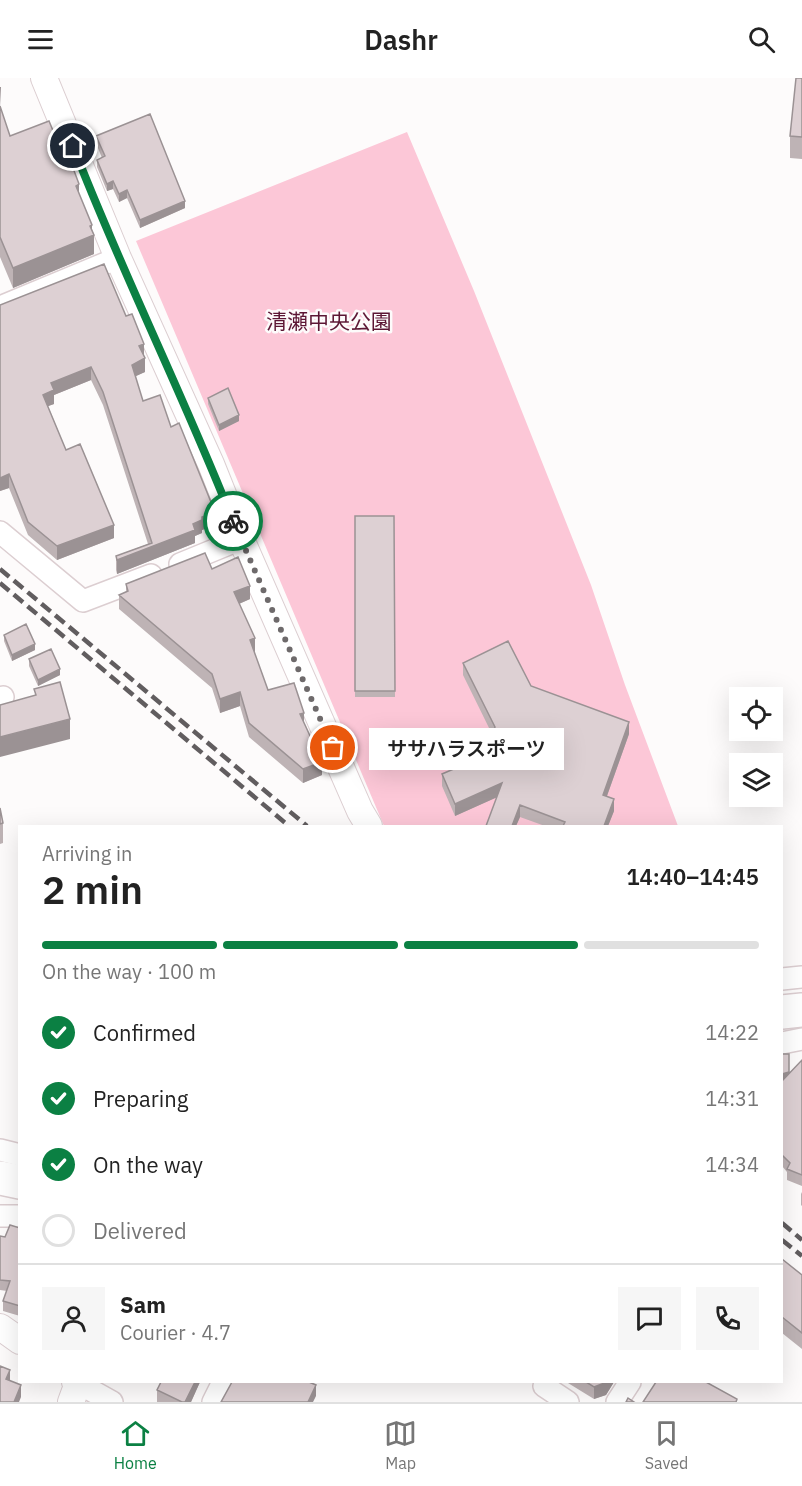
<!DOCTYPE html>
<meta charset="utf-8">
<style>
body{margin:0;font-family:"IBM Plex Sans","Noto Sans JP",sans-serif;background:#f6f6f6;color:#222;height:100vh;display:flex;flex-direction:column;font-size:22px;white-space:nowrap}
*{box-sizing:border-box;margin:0}
p{font-size:20px;color:#767676}
.icon{flex:none;width:33px;height:33px;fill:none;stroke:currentColor;stroke-width:2;stroke-linecap:round;stroke-linejoin:round}
.map{position:relative;flex:1;overflow:hidden}
.side{position:absolute;left:18px;top:747px;width:765px;height:558px;display:flex;flex-direction:column;background:#fff;border-radius:0px;box-shadow:0 6px 24px #0002}
.side>*{flex:none}
.controls{position:absolute;left:729px;top:609px;display:grid;gap:12px}
.controls a{display:grid;place-items:center;width:54px;height:54px;border-radius:0px;background:#fff;box-shadow:0 6px 24px #0002;font-size:30px}
.pin{position:absolute;display:grid;place-items:center;width:51px;height:51px;color:#fff;margin:-26px;border:3px solid #fff;border-radius:50%;box-shadow:0 2px 6px #0007}
.courier{position:absolute;display:grid;place-items:center;width:60px;height:60px;margin:-30px;border:4px solid #0b8043;border-radius:50%;background:#fff;color:#222;box-shadow:0 2px 8px #0007}
.bubble{position:absolute;height:42px;border-radius:0px;background:#fff;box-shadow:0 6px 24px #0002;font-size:20px;font-weight:600;line-height:42px;text-align:center}
.summary em{font-style:normal;font-weight:600}
.summary div{display:flex;flex-direction:column-reverse}
.summary{display:flex;align-items:center;justify-content:space-between;height:102px;padding:0 24px}
h1{font-size:39px;font-weight:600;line-height:45px}
.bar{display:grid;grid-template-columns:repeat(4,1fr);gap:9px 6px;align-content:center;height:72px;padding:0 24px}
.bar i{height:8px;border-radius:4px;background:#e0e0e0}
.bar .active{background:#0b8043}
.bar p{grid-column:span 4}
.line{display:flex;align-items:center;gap:15px;padding:0 24px;border-top:2px solid #e0e0e0}
.line div{flex:1}
.round{display:grid;place-items:center;flex:none;width:63px;height:63px;border-radius:0px;background:#f6f6f6}
ol{padding:0 24px;list-style:none}
li{display:flex;align-items:center;gap:18px;height:66px}
li p{margin-inline-start:auto}
li .icon{padding:6px;border-radius:50%;background:#0b8043;color:#fff;stroke-width:4}
li:last-child{color:#767676}
li i{width:33px;height:33px;border:3px solid #e0e0e0;border-radius:50%}
header{display:flex;justify-content:space-between;align-items:center;height:78px;padding:0 24px;background:#fff;font-size:27px;font-weight:600}
.menu{display:flex;justify-content:space-around;align-items:center;height:84px;border-top:2px solid #e0e0e0;background:#fff;font-size:16px;color:#767676}
.menu a{display:grid;justify-items:center;gap:3px}
.menu .active{color:#0b8043}
.map>svg:first-child{display:block}
.green{fill:#fcc7d7}
.lines{fill:none;stroke-linecap:round;stroke-linejoin:round}
.minor-casing{stroke:#dcced1;stroke-width:24}
.tertiary-casing{stroke:#dcced1;stroke-width:28}
.primary-casing{stroke:#dcced1;stroke-width:36}
.minor{stroke:#fff;stroke-width:21}
.tertiary{stroke:#fff;stroke-width:26}
.primary{stroke:#fff;stroke-width:33}
.rail{stroke:#615d5f;stroke-width:4.5;stroke-dasharray:12 6;stroke-linecap:butt}
.wall{fill:#beb3b5}
.shaded-wall{fill:#9b9294}
.building{fill:#ddd0d3;stroke:#9b9294;stroke-width:1.5}
.done{stroke:#6e6a6b;stroke-width:6;stroke-dasharray:0 10.8}
.route{stroke:#0b8043;stroke-width:8}
.labels{text-anchor:middle;stroke-width:5;stroke-linejoin:round;paint-order:stroke}
.park-label{font-size:21px;fill:#5c1634;stroke:#fdfbfb}
</style>
<header><svg class="icon" aria-label="menu" viewBox="0 0 24 24"><path d="M4 6h16M4 12h16M4 18h16"/></svg>Dashr<svg class="icon" aria-label="search" viewBox="0 0 24 24"><circle cx="10" cy="10" r="6"/><path d="M15 15l6 6"/></svg></header>
<div class="map">
<svg width="802" height="1324" viewBox="0 0 802 1324">
<rect width="100%" height="100%" fill="#fdfbfb"/>
<!-- green -->
<path class="green" d="M407,54L474,213L591,507L625,607L678,748H384L136,163Z"/>
<g class="lines">
<defs>
<path id="minor" d="M0,229L118,180
M0,454L83,523L151,497
M180,486L241,461
M0,620L3,619
M782,901L802,899
M782,965L802,961
M0,1072L20,1077
M0,1138H20
M79,1304L78,1305L112,1324
M544,1308L568,1324
M213,1324L223,1304
M617,1324L630,1304"/>
<path id="tertiary" d="M44,0L118,180L211,386L241,461L360,733L369,748
M0,1249L20,1263
M71,1324L78,1305L75,1304"/>
<path id="primary" d="M782,934L802,932
M0,1100L20,1104"/>
</defs>
<!-- minor casing -->
<use href="#minor" class="minor-casing"/>
<!-- tertiary casing -->
<use href="#tertiary" class="tertiary-casing"/>
<!-- primary casing -->
<use href="#primary" class="primary-casing"/>
<!-- minor -->
<use href="#minor" class="minor"/>
<!-- tertiary -->
<use href="#tertiary" class="tertiary"/>
<!-- primary -->
<use href="#primary" class="primary"/>
<!-- rail -->
<path class="rail" d="M0,491L307,748
M0,505L289,748
M782,1145L802,1162
M782,1162L802,1178"/>
</g>
<!-- wall -->
<path class="wall" d="M802,0V81L790,80V58Z
M0,7V29L10,58L79,117L92,152L94,176L13,210L0,179Z
M96,58L185,130L140,150L127,120L119,124L113,111L107,113L97,89V82L102,80L96,65Z
M0,227L144,278L145,294L135,298L143,323L171,349L215,447L202,452V455L195,458V465L117,496L116,492V478L148,466L103,327L91,302L54,317V326L48,328L66,372L114,460L57,482L28,457L9,410L0,413Z
M208,320L239,343L219,353L208,326Z
M355,438H394L395,619H355Z
M212,491L250,521L239,526L255,574H254L268,612L304,646L322,697L303,705L249,659L240,628L220,635L212,610L119,531V517L126,514V506Z
M4,557L35,572L12,583L4,563Z
M29,581L60,597L38,608L29,588Z
M463,585L531,608L629,656L607,718L614,733L608,748H545L520,739L516,748H486L497,719L455,738L442,708V696L484,678L492,656L463,597Z
M0,730L3,745V765L0,766Z
M782,976L789,995L802,982V1108L787,1102V1094L782,1088Z
M802,1114V1128L801,1127V1116Z
M20,1150V1238L3,1233V1223L7,1213L0,1212V1158L5,1159Z
M782,1181L802,1197V1271L782,1255Z
M161,1304H200L191,1324H157V1312Z
M568,1304H614L606,1317L594,1321L568,1305Z"/>
<!-- shaded-wall -->
<path class="shaded-wall" d="M0,9H1L0,29Z
M113,103V111L107,113V106Z
M79,106V126L76,108Z
M127,112V120L119,124V116Z
M185,123V130L140,150V142Z
M92,147V158L94,157V176L13,210V190Z
M144,266V280L139,268Z
M145,280V294L132,300V287Z
M91,289V302L54,317V326L43,330V317L51,305Z
M239,337V343L219,353V347Z
M9,396V410L0,413V400Z
M215,434V447L202,452V455L195,458V465L117,496V482L193,446L202,439Z
M114,447V460L57,482V468Z
M250,508V521L234,528V514Z
M255,560V574L250,576V562Z
M35,566V572L12,583V577Z
M60,591V597L38,608V602Z
M240,614V628L220,635V621Z
M304,635V648L300,636Z
M70,641V661L0,679V659Z
M629,644V656L603,729V717Z
M322,684V697L303,705V691Z
M502,705V717L455,738V726Z
M614,721V733L608,748H604Z
M520,727V739L516,748H512Z
M789,994V1006L782,1008V996Z
M10,1292V1304L6,1301Z
M195,1304H200L191,1324H185Z
M607,1304H614L606,1317L594,1321V1309Z
M21,1307V1319L19,1324H14Z
M316,1307V1318L313,1324H308Z"/>
<!-- building -->
<path class="building" d="M796,0H802V59L790,58Z
M0,28L10,58L49,43L66,84L70,82L79,106L76,108L92,147L90,148L94,157L13,190L0,159Z
M150,36L185,123L140,142L127,112L119,116L113,103L107,106L97,82L105,78L96,58Z
M104,186L126,238L132,236L144,266L139,268L145,280L132,287L143,323L160,317L171,349L179,345L215,434L202,439V442L193,446L195,452L117,482L116,478L152,465L103,314L91,289L51,305L54,312L43,317L66,372L80,366L114,447L57,468L28,444L9,396L0,400V227Z
M228,310L239,337L219,347L208,320Z
M355,438H394L395,613H355Z
M205,475L212,491L238,479L250,508L234,514L255,560L250,562L268,612L294,605L304,635L300,636L322,684L303,691L249,645L240,614L220,621L212,596L119,517L128,513L126,506Z
M26,546L35,566L12,577L4,557Z
M508,563L531,608L629,644L603,717L614,721L604,748H563L565,744L520,727L512,748H486L502,705L455,726L442,696L484,678L495,649L463,585Z
M51,571L60,591L38,602L29,581Z
M60,604L70,641L0,659V627L36,617L34,611Z
M0,730L3,745L0,746Z
M782,976H789V994L782,996Z
M802,982V1097L787,1091L790,1085L782,1077V1003Z
M10,1147L20,1150V1228L3,1223L10,1203L0,1202V1158L5,1159Z
M782,1181L802,1197V1255L782,1239Z
M0,1288L10,1292L6,1301L21,1307L14,1324H0Z
M161,1304H195L185,1324H182L157,1312Z
M232,1304H309L316,1307L308,1324H221Z
M586,1304H607L594,1309Z
M656,1304H706L737,1321L736,1324H643Z
M628,1320L634,1324H626Z"/>
<g class="lines">
<!-- done -->
<path class="done" d="M233,443L333,670"/>
<!-- route -->
<path class="route" d="M73,68C122,195 183,316 233,443"/>
</g>
<g class="labels">
<!-- park labels -->
<g class="park-label">
<text x="329" y="251">清瀬中央公園</text>
</g>
</g>
</svg>
<div class="controls">
<a><svg class="icon" aria-label="locate" viewBox="0 0 24 24"><circle cx="12" cy="12" r="6"/><path d="M12 2v4M12 18v4M2 12h4M18 12h4"/></svg></a>
<a><svg class="icon" aria-label="layers" viewBox="0 0 24 24"><path d="M12 4l9 5-9 5-9-5zM3 14l9 5 9-5"/></svg></a>
</div>
<div class="pin" style="left:333px;top:670px;background:#ea580c"><svg class="icon" aria-label="bag" viewBox="0 0 24 24"><path d="M5 8h14l-1 12H6zM9 8a3 3 0 0 1 6 0"/></svg></div>
<div class="pin" style="left:73px;top:68px;background:#1f2937"><svg class="icon" aria-label="home" viewBox="0 0 24 24"><path d="M3 11l9-7 9 7M6 9v11h12V9"/></svg></div>
<div class="courier" style="left:233px;top:443px"><svg class="icon" aria-label="bike" viewBox="0 0 24 24"><circle cx="6" cy="16" r="4"/><circle cx="18" cy="16" r="4"/><path d="M6 16l4-8h5l3 8M10 8l3 8H6M13 5h3"/></svg></div>
<div class="bubble" style="left:369px;top:650px;width:195px">ササハラスポーツ</div>
<section class="side">
<div class="summary"><div><h1>2 min</h1><p>Arriving in</p></div><em>14:40–14:45</em></div>
<div class="bar"><i class="active"></i><i class="active"></i><i class="active"></i><i></i><p>On the way · 100 m</p></div>
<ol>
<li><svg class="icon" aria-label="check" viewBox="0 0 24 24"><path d="M5 12l5 5 9-10"/></svg>Confirmed<p>14:22</p></li>
<li><svg class="icon" aria-label="check" viewBox="0 0 24 24"><path d="M5 12l5 5 9-10"/></svg>Preparing<p>14:31</p></li>
<li><svg class="icon" aria-label="check" viewBox="0 0 24 24"><path d="M5 12l5 5 9-10"/></svg>On the way<p>14:34</p></li>
<li><i></i>Delivered</li>
</ol>
<div class="line" style="height:108px"><a class="round"><svg class="icon" aria-label="person" viewBox="0 0 24 24"><circle cx="12" cy="8" r="4"/><path d="M4 21q1-7 8-7t8 7"/></svg></a><div><b>Sam</b><p>Courier · 4.7</p></div><a class="round"><svg class="icon" aria-label="chat" viewBox="0 0 24 24"><path d="M4 5h16v11H9l-5 4z"/></svg></a><a class="round"><svg class="icon" aria-label="phone" viewBox="0 0 24 24"><path d="M5 4h4l2 5-3 2q2 4 5 5l2-3 5 2v4C11 20 4 13 5 4z"/></svg></a></div>
</section>
</div>
<nav class="menu">
<a class="active"><svg class="icon" aria-label="home" viewBox="0 0 24 24"><path d="M3 11l9-7 9 7M6 9v11h12V9"/></svg>Home</a>
<a><svg class="icon" aria-label="map" viewBox="0 0 24 24"><path d="M3 6l6-2 6 2 6-2v14l-6 2-6-2-6 2zM9 4v14M15 6v14"/></svg>Map</a>
<a><svg class="icon" aria-label="saved" viewBox="0 0 24 24"><path d="M7 4h10v16l-5-4-5 4z"/></svg>Saved</a>
</nav>
